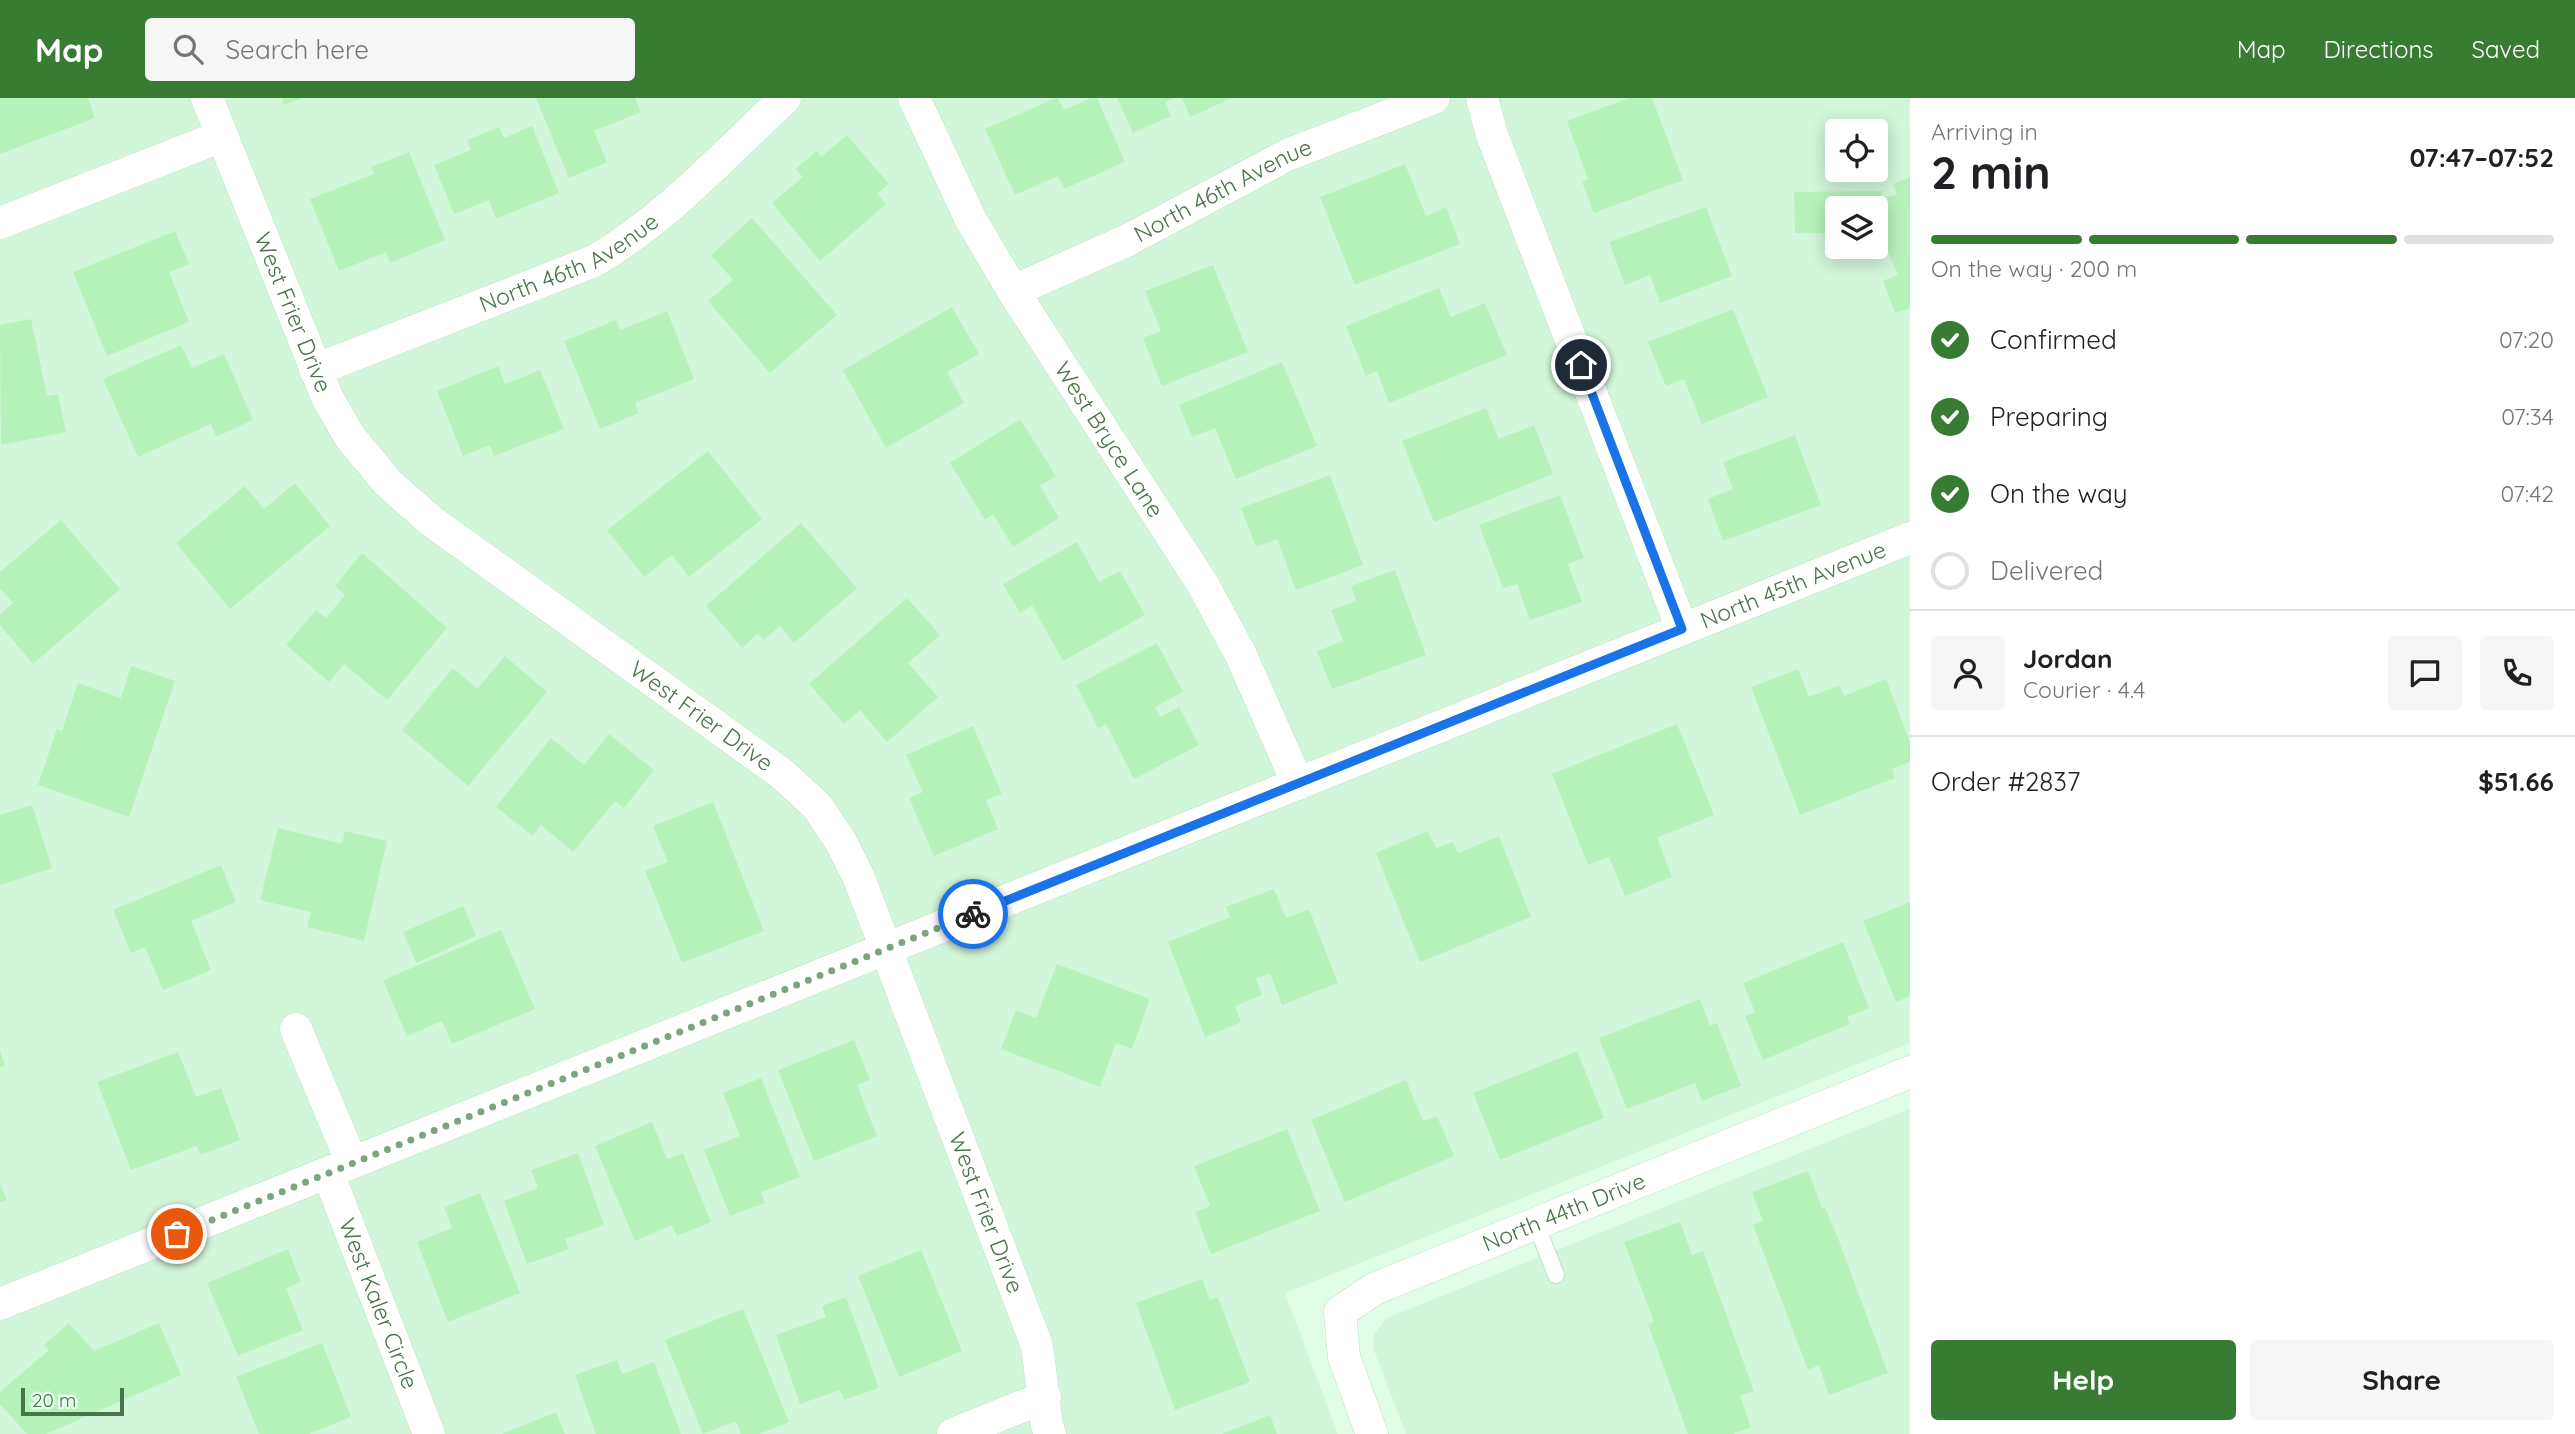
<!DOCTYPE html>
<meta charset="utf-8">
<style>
body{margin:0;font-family:Quicksand,sans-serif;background:#f6f6f6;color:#202124;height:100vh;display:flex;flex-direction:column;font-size:26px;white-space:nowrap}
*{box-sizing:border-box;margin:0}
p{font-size:23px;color:#757577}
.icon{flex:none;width:38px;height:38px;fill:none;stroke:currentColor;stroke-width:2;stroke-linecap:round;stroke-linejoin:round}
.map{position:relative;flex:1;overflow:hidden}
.details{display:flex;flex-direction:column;background:#fff;width:665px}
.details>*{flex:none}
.buttons{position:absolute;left:1825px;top:21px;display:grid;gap:14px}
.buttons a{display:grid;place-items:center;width:63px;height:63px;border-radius:7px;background:#fff;box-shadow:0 4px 18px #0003;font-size:35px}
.scale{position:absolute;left:21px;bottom:18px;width:103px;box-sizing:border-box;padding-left:7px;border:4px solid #477448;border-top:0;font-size:19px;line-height:24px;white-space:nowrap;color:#477448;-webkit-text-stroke:5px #e7ffed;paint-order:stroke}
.pin{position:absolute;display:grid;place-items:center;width:60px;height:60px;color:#fff;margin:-30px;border:4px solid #fff;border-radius:50%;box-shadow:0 2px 7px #0007}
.courier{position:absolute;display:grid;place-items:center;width:70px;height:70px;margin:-35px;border:5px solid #1a73e8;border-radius:50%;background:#fff;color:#222;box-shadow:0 2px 9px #0007}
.head em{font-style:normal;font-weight:700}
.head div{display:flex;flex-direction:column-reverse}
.head{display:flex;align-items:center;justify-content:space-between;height:119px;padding:0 21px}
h1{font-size:46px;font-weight:700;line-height:52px}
.bar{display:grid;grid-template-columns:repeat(4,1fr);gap:10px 7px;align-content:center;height:84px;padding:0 21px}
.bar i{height:9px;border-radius:5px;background:#e0e0e0}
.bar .active{background:#387b32}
.bar p{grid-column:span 4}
.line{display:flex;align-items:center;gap:18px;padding:0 21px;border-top:2px solid #e0e0e0}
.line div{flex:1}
.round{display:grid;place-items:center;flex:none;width:74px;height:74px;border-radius:7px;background:#f6f6f6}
ol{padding:0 21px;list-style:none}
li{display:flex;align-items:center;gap:21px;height:77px}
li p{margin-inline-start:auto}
li .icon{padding:7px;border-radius:50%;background:#387b32;color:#fff;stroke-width:4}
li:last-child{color:#757577}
li i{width:38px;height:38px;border:4px solid #e0e0e0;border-radius:50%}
.button{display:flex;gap:14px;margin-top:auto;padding:14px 21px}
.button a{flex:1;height:80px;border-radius:7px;background:#387b32;color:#fff;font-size:28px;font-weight:700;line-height:80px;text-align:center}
.button a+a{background:#f6f6f6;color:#202124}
header{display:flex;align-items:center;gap:42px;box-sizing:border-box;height:98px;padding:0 35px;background:#387b32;color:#fff}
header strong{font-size:33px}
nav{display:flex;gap:38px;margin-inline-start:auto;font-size:24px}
.search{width:490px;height:63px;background:#f6f6f6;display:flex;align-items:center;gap:18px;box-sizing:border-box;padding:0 24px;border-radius:7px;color:#757577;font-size:26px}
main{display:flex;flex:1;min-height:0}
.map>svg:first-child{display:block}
.residential{fill:#d2f6da;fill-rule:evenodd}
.building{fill:#b7f2bb}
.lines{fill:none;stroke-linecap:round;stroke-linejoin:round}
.service-casing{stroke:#bce1c2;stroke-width:18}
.minor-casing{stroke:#bce1c2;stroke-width:33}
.service{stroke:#fff;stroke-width:16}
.minor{stroke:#fff;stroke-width:32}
.done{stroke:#7da480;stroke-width:7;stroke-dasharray:0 12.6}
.route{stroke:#1a73e8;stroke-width:9}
.labels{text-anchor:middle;stroke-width:5;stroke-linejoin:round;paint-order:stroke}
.street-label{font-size:23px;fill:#477448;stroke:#e7ffed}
</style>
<header>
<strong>Map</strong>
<div class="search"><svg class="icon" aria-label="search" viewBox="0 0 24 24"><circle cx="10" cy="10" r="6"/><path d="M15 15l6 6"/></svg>Search here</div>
<nav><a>Map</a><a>Directions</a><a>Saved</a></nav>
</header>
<main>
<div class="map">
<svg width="1910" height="1336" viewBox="0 0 1910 1336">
<rect width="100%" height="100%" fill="#e0fde8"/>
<!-- residential -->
<path class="residential" d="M0,0H1910V945L1285,1195L1338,1336H0ZM1838,33H1876V72H1838ZM1838,110H1876V149H1838Z
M1910,1011V1336H1406L1373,1250L1374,1237L1386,1220Z"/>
<!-- building -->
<path class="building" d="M0,0H88L95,20L0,56Z
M282,0H302L284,7Z
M536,0H635L641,14L594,33L607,64L569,80Z
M1056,0H1058L1064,12L1091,0H1097L1125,64L1064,91L1058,78L1015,97L985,31Z
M1117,0H1175L1165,4L1171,18L1133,35Z
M1182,0H1232L1190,19Z
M1629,0H1652L1683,82L1594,115L1582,84L1588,81L1567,23Z
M532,28L559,95L496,121L489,102L454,116L434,67L471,52L467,42L499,29L504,40Z
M847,37L889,86L877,96L886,106L820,163L772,105L803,79L795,71L817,53L821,59Z
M409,54L445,142L390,165L386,154L339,173L310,101L374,76L371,69Z
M1405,66L1426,118L1446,109L1460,146L1355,187L1320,99Z
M1910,79V210L1895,215L1883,183L1898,177L1876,126V110H1838V135H1795L1794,94L1883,93L1881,99L1897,97L1893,86Z
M1706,109L1732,178L1660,205L1650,177L1625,187L1609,144Z
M752,120L837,217L770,275L708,203L733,182L711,157Z
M175,133L189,166L169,174L189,224L107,258L73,174Z
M1213,167L1248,254L1162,288L1143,240L1161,233L1145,193Z
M1439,190L1451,219L1485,205L1507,257L1389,305L1377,273L1366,278L1346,228Z
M952,209L979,256L947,274L964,305L886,350L843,272Z
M1733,211L1768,299L1702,326L1684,281L1666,288L1648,244Z
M667,213L694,281L635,305L639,315L600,331L564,243L616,222L620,232Z
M31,221L47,298L58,296L66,334L1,347L0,227Z
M181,247L192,270L224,256L253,322L216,339L211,326L138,359L103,281Z
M1282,264L1317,348L1236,381L1215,330L1192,339L1179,307Z
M498,268L505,286L540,272L564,331L494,358L490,347L463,358L437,293Z
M1486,310L1499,341L1534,327L1553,376L1434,424L1402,343Z
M1020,321L1056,378L1040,388L1059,420L1013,449L993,416L985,422L950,365Z
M1795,337L1821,407L1723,443L1708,401L1733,391L1723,364Z
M708,353L762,421L689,479L672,457L644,479L607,432Z
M1330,377L1363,467L1296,492L1277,441L1256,449L1241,410Z
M295,385L330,428L230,511L176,445L245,388L264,411Z
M1560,397L1584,460L1568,466L1582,504L1530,522L1517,486L1503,490L1479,427Z
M61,422L120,491L33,566L0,527V516L13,505L0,490V474Z
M801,425L857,490L794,545L780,528L764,542L758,535L742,550L706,508Z
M1077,444L1099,484L1120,473L1145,517L1063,563L1032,507L1020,515L1003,486Z
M362,455L447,530L387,602L344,566L329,584L286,547L316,512L326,520L345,497L335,488Z
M1395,472L1426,557L1332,591L1317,553L1343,543L1331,512L1356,503L1351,488Z
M907,500L940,537L908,565L938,599L887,644L860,612L844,626L809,586Z
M1157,545L1183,594L1155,609L1160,619L1179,609L1199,647L1134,681L1106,626L1098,630L1076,587Z
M505,558L547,594L468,688L402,632L453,570L477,591Z
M131,568L175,583L129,719L38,687L57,631L62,633L78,585L121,600Z
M1798,571L1809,599L1840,587L1844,598L1886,581L1910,644V664L1892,671L1895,680L1800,717L1751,589Z
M1677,626L1714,717L1657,740L1672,779L1625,798L1609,759L1588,767L1552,676Z
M973,628L1002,696L986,702L998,731L934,758L909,700L923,694L906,657Z
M609,636L654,672L624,710L615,703L573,754L541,727L533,738L496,709L551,640L584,667Z
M713,704L764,833L682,865L645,773L668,764L653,728Z
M32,707L52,770L0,787V717Z
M278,730L342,746L345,733L387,743L364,843L307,829L311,814L260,802Z
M1428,733L1436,750L1453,744L1458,755L1499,738L1531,819L1420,864L1376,755Z
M221,767L236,804L191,823L211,872L163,892L145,849L131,855L113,812Z
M1274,791L1286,820L1309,811L1338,885L1282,907L1270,875L1256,881L1262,897L1235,908L1241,924L1205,939L1168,844L1230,819L1226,809Z
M1910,804V898L1896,904L1863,823Z
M463,808L476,838L416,865L403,834Z
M501,832L535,911L452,946L442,923L407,938L383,882Z
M1843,844L1869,910L1847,919L1850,926L1763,962L1745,918L1755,914L1743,885Z
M1057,866L1150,901L1132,951L1116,945L1100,989L1001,951L1016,912L1036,920Z
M1700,901L1710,928L1717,925L1741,988L1702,1003L1695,985L1627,1011L1599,940Z
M854,942L870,982L857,987L877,1038L814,1063L778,972Z
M0,952L5,968L0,969Z
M1577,953L1604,1020L1500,1062L1473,995Z
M178,954L196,999L221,990L240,1042L200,1057L197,1048L131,1072L97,984Z
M761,980L800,1079L761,1094L765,1105L730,1118L704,1052L740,1038L723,995Z
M1406,982L1423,1023L1437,1018L1454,1058L1345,1104L1311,1022Z
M652,1024L667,1061L683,1055L711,1124L677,1138L672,1127L635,1143L595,1048Z
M1287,1031L1320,1113L1211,1156L1195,1114L1210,1108L1194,1068Z
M578,1055L604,1127L565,1141L569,1151L527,1166L504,1103L538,1090L531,1072Z
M1808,1073L1822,1110L1825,1109L1839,1143L1888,1275L1829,1297L1819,1267L1808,1272L1753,1127L1763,1123L1752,1094Z
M0,1086L7,1102L0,1105Z
M480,1095L520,1195L448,1224L417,1144L452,1130L444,1109Z
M1680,1124L1692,1157L1703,1153L1754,1293L1740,1298L1751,1329L1733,1336H1688L1648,1226L1654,1224L1624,1144Z
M288,1151L301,1184L286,1190L303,1232L238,1258L207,1185Z
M921,1152L962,1253L899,1279L858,1178Z
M1202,1181L1210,1202L1218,1199L1250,1284L1175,1312L1136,1205Z
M846,1199L879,1290L844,1302L840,1292L800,1306L776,1237L826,1219L822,1208Z
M743,1211L789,1324L759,1336H741L736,1323L703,1336L665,1242Z
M69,1225L94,1253L159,1225L181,1277L46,1336H27L0,1306V1294L49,1252L44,1247Z
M322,1245L351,1319L309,1336H259L236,1279Z
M617,1262L622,1276L654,1264L681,1336H596L575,1277Z
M556,1314L565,1336H502Z
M1270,1317L1277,1336H1222Z"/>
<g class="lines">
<defs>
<path id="service" d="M1536,1126L1556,1177"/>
<g id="minor">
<path id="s1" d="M207,0L327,299L350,339L388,385L430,422L782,676L817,708L841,744L859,780L1037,1248L1047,1327L1050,1336"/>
<path id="s2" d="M914,0L970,120L1013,193L1202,485L1240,555L1298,686"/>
<path d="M1482,0L1492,37L1682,531"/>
<path d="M0,125L222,38"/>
<path id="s3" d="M1013,193L1128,142L1287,57L1434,0"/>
<path id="s4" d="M315,272L594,163C666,121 724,57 785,0"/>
<path d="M296,931L352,1065"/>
<path id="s5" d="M328,1075L429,1336"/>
<path id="s6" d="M0,1206L1910,440"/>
<path d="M953,1336L1045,1299"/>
<path id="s7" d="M1372,1336L1344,1259L1340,1214L1374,1191L1910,974"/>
</g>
</defs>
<!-- service casing -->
<use href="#service" class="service-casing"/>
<!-- minor casing -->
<use href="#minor" class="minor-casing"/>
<!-- service -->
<use href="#service" class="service"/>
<!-- minor -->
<use href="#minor" class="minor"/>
</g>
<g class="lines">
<!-- done -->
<path class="done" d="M177,1136L973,816"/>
<!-- route -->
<path class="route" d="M973,816L1682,531L1581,267"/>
</g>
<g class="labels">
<!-- street labels -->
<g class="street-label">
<text dy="8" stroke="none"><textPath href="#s3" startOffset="233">North 46th Avenue</textPath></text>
<text dy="8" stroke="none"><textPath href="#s4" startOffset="276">North 46th Avenue</textPath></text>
<text dy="8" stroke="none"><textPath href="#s1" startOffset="231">West Frier Drive</textPath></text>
<text dy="8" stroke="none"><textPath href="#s2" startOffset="394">West Bryce Lane</textPath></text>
<text dy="8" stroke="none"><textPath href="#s6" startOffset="1932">North 45th Avenue</textPath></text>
<text dy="8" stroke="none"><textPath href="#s1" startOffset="819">West Frier Drive</textPath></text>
<text dy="8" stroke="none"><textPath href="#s7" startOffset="373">North 44th Drive</textPath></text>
<text dy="8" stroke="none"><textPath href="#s1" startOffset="1407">West Frier Drive</textPath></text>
<text dy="8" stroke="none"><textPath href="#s5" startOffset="140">West Kaler Circle</textPath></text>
</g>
</g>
</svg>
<div class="buttons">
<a><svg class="icon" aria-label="locate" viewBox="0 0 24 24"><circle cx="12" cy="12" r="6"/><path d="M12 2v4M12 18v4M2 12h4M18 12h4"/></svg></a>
<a><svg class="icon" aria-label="layers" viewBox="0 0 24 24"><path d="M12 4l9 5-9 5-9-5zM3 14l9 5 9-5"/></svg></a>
</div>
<div class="scale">20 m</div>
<div class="pin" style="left:177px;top:1136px;background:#ea580c"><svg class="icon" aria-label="bag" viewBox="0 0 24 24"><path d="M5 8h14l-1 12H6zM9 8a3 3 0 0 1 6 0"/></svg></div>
<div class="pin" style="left:1581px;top:267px;background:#1f2937"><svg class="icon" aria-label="home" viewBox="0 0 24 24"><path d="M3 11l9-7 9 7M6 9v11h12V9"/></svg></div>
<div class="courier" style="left:973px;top:816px"><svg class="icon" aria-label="bike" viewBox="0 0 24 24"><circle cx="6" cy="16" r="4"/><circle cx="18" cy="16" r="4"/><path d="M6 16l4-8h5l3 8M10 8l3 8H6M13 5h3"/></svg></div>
</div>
<section class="details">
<div class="head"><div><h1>2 min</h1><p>Arriving in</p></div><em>07:47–07:52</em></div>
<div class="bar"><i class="active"></i><i class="active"></i><i class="active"></i><i></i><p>On the way · 200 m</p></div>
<ol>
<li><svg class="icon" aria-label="check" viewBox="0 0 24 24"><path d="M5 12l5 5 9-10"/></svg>Confirmed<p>07:20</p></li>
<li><svg class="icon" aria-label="check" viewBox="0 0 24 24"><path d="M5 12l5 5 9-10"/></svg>Preparing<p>07:34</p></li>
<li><svg class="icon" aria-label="check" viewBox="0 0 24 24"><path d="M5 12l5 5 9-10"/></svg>On the way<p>07:42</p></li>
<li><i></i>Delivered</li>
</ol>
<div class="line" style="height:126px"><a class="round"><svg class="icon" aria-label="person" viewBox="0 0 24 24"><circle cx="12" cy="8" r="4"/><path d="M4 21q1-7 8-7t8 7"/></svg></a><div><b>Jordan</b><p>Courier · 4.4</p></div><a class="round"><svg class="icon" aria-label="chat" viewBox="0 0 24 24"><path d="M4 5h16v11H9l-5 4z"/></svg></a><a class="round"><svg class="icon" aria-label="phone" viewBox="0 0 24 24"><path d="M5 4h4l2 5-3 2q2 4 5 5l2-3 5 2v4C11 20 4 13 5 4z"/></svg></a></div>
<div class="line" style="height:91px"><div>Order #2837</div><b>$51.66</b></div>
<div class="button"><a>Help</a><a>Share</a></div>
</section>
</main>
